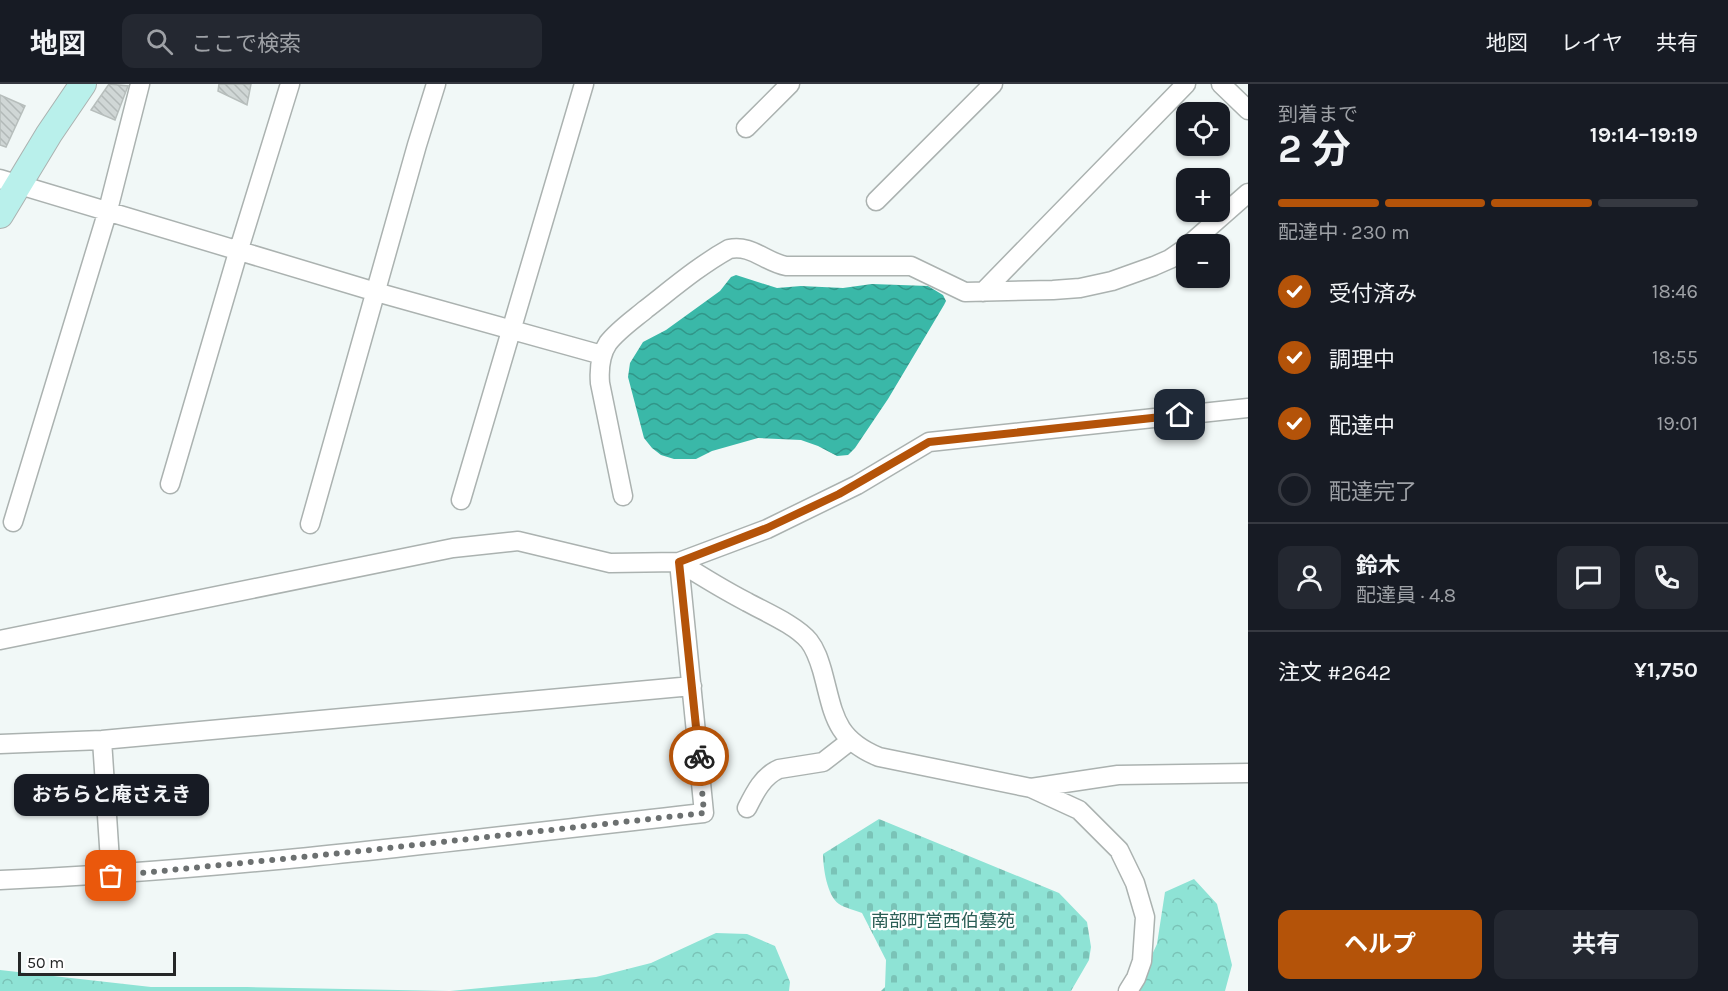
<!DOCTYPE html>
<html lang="ja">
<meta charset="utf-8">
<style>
body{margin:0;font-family:Karla,"Noto Sans JP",sans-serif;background:#242831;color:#f1f3f6;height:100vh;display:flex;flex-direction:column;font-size:22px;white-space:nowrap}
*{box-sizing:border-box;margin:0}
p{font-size:20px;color:#9ea1a6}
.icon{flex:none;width:33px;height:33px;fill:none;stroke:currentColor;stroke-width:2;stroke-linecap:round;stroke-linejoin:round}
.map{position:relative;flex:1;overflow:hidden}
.panel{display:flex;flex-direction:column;background:#171b24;width:480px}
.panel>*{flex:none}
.buttons{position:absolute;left:1176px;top:18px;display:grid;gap:12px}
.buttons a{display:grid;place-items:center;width:54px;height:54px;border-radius:12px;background:#171b24;box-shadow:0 2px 4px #0004;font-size:30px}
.scale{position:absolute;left:18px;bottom:15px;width:158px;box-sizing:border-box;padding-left:6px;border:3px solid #252727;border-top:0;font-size:16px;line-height:21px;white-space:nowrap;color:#252727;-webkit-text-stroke:4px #fff;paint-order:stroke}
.pin{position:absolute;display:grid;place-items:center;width:51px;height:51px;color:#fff;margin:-26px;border-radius:12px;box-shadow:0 3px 9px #0006}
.courier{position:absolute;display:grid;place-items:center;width:60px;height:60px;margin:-30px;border:4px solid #b45309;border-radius:50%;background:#fff;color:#222;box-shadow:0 2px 8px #0007}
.bubble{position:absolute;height:42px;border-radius:12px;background:#171b24;box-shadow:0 2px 4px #0004;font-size:20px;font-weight:700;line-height:42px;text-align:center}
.head em{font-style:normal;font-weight:700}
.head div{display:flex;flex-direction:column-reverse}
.head{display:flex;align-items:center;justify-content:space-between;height:102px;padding:0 30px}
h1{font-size:39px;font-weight:700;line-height:45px}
.bar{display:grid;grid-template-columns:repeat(4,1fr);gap:9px 6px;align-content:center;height:72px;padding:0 30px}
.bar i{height:8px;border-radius:4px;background:#363941}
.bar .selected{background:#b45309}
.bar p{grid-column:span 4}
.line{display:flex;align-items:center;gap:15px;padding:0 30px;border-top:2px solid #363941}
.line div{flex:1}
.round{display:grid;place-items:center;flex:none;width:63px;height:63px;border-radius:12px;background:#242831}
ol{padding:0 30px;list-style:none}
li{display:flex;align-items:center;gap:18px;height:66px}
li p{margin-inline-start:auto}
li .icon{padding:6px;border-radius:50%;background:#b45309;color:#fff;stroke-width:4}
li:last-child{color:#9ea1a6}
li i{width:33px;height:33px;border:3px solid #363941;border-radius:50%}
.button{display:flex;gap:12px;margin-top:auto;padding:12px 30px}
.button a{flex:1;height:69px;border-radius:12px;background:#b45309;color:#fff;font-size:24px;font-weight:700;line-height:69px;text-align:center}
.button a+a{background:#242831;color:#f1f3f6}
header{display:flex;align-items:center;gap:36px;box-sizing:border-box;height:84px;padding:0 30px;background:#171b24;border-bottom:2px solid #363941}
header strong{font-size:28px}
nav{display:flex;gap:33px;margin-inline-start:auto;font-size:21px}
.search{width:420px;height:54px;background:#242831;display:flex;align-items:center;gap:15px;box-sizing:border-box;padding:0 21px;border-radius:12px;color:#9ea1a6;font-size:22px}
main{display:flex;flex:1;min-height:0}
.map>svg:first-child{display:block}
.forest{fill:url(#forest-crowns)}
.cemetery{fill:url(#cemetery-stones)}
.water{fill:url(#water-waves)}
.building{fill:url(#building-back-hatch);stroke:#b7bebc;stroke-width:1.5}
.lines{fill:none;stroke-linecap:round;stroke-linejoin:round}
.street-casing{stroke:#abb2b0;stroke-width:21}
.secondary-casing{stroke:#abb2b0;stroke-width:28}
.street{stroke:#fff;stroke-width:18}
.secondary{stroke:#b9f0eb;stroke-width:26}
.done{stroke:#6c7070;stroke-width:6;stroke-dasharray:0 10.8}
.route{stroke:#b45309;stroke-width:8}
.labels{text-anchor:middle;stroke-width:4.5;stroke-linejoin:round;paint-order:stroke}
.park-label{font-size:18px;fill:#2b5e56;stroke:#fff}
</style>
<header>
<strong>地図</strong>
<div class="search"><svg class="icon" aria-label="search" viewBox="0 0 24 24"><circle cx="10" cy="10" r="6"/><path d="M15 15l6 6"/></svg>ここで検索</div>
<nav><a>地図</a><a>レイヤ</a><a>共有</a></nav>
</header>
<main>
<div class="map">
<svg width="1248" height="907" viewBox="0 0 1248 907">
<defs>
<pattern id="forest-crowns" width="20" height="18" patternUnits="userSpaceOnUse" patternTransform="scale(1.5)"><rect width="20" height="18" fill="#8ee3d5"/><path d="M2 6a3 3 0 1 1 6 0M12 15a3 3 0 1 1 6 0" fill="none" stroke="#7ac3b7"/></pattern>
<pattern id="cemetery-stones" width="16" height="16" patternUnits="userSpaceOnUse" patternTransform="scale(1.5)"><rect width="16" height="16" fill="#8ee3d5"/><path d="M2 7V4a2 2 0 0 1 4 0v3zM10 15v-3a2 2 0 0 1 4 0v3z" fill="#7ac3b7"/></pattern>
<pattern id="water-waves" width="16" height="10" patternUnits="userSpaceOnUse" patternTransform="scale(1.5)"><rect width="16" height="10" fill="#3ab8a8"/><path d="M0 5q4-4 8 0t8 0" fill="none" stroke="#319689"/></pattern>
<pattern id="building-back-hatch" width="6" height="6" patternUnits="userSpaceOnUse" patternTransform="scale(1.5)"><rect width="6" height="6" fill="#d0d7d6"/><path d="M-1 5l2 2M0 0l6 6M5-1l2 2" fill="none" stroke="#b2b9b8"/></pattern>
</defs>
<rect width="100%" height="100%" fill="#f1f8f7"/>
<!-- forest -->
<path class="forest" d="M1194,795L1217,820L1232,881L1225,907H1135L1157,860L1165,808Z
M716,849L747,850L775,862L790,898L789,907H0V886L151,903H247L450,907L596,893L651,879Z"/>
<!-- cemetery -->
<path class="cemetery" d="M879,735L1059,809L1087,838L1091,863L1089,876L1071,907H881L885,903L886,876L862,829C855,826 845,824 839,820C827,812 823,783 823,770Z"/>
<!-- water -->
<path class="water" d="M736,191L777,204L801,202L843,204L872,200L928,202L943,211L946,217L944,221L888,315L855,364L848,371L837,372L818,362L801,356L758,354L712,367L696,375H674L661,371L652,364L644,354L628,293L630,279L643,258L666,246L720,207L731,193Z"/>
<!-- building -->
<path class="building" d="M109,0L128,2L115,36L91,26Z
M219,0H251L247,21L218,7Z
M0,11L25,22L6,63L0,61Z"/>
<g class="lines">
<defs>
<path id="street" d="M1221,0L1248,26
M746,44L790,0
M0,95L376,208L602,271
M876,117L993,0
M1190,160L1248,109
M983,208L1186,0
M170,400L239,165L290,0
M623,412L600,299C599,286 600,271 608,259C618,246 634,235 646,225C673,204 700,181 729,165C751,160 765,178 786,182H911L965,208L1053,206L1080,204L1112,197L1154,182L1170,175L1186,164
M461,416L584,0
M13,438L108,126L140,0
M310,440L417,61L436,0
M679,478C701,492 724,506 747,518C765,528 796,541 809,557C816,566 819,576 822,586C834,629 833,654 879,673L1031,704L1079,726L1119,766L1135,799L1145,833L1142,877L1136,894L1128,907
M0,556L453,464L518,457L610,479L679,478L767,445L857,401L929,358L1248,324
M102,656L111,792
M0,660L102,656L692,602
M1031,704L1118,691L1248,689
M747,724C755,708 763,692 779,685L823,678L850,657
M0,796C235,786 470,755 704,729L679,478"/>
<path id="secondary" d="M0,131L49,50L83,0"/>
</defs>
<!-- street casing -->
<use href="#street" class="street-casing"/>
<!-- secondary casing -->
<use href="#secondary" class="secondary-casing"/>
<!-- street -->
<use href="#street" class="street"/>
<!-- secondary -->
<use href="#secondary" class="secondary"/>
</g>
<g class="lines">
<!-- done -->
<path class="done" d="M111,792L352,768L704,729L699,672"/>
<!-- route -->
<path class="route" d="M699,672L679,478L767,444L839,410L929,358L1180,331"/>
</g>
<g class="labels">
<!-- park labels -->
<g class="park-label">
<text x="943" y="843">南部町営西伯墓苑</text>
</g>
</g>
</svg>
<div class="buttons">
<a><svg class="icon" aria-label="locate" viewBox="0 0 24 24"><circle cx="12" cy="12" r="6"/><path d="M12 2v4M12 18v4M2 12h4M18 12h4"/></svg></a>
<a>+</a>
<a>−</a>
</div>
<div class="scale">50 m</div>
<div class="pin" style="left:111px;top:792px;background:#ea580c"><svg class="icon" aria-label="bag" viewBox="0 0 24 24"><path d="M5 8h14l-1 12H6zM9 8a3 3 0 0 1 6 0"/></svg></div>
<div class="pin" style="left:1180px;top:331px;background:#1f2937"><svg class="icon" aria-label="home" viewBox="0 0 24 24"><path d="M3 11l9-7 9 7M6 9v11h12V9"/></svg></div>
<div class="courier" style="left:699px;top:672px"><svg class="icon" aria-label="bike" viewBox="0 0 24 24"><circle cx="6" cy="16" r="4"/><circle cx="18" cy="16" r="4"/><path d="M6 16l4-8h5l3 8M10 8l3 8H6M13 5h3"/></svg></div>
<div class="bubble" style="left:14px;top:690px;width:195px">おちらと庵さえき</div>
</div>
<section class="panel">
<div class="head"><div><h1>2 分</h1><p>到着まで</p></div><em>19:14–19:19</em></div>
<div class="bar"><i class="selected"></i><i class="selected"></i><i class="selected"></i><i></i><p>配達中 · 230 m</p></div>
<ol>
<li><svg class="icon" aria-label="check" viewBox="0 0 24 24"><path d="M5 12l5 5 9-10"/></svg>受付済み<p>18:46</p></li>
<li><svg class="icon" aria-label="check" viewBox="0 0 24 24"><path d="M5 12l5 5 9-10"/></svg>調理中<p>18:55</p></li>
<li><svg class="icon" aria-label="check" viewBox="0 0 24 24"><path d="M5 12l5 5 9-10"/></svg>配達中<p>19:01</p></li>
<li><i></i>配達完了</li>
</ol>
<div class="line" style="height:108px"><a class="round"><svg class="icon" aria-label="person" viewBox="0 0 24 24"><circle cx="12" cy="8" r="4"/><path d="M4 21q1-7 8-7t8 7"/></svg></a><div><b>鈴木</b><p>配達員 · 4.8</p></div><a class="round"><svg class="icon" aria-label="chat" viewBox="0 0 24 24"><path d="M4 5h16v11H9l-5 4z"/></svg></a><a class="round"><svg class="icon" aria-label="phone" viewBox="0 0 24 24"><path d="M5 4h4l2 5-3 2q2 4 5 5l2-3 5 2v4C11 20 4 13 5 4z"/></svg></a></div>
<div class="line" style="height:78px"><div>注文 #2642</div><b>¥1,750</b></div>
<div class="button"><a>ヘルプ</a><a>共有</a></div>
</section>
</main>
